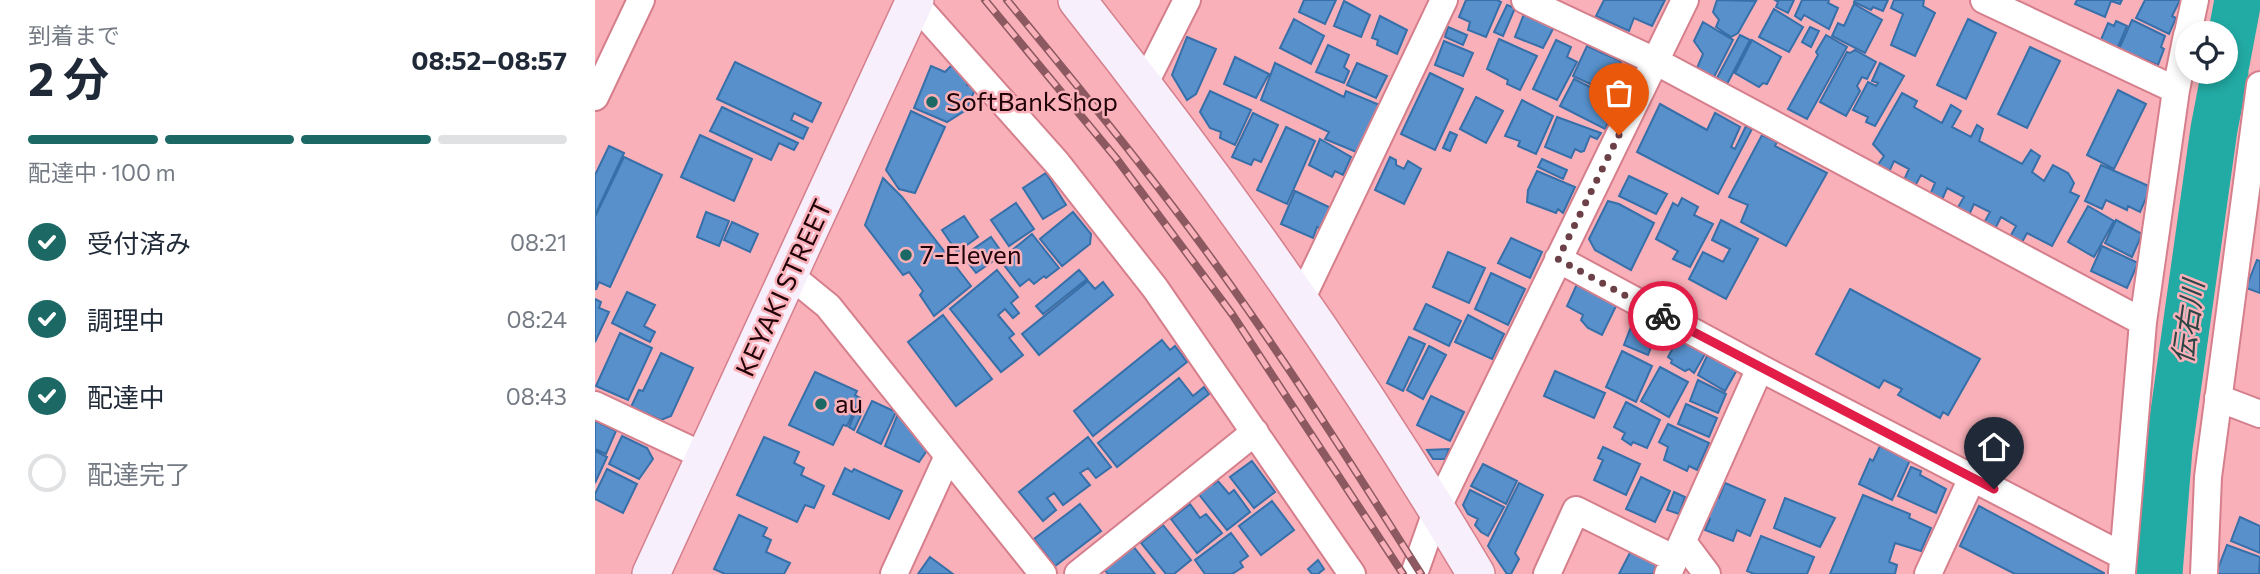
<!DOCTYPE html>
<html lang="ja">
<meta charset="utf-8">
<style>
body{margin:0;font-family:Commissioner,"Noto Sans JP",sans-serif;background:#f6f6f7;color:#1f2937;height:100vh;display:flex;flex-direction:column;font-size:26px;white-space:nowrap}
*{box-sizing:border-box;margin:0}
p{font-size:23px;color:#747a83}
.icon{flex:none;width:38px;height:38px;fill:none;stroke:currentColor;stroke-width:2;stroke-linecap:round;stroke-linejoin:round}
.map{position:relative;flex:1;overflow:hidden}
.panel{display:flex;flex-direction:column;background:#fff;width:595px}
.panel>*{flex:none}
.fabs{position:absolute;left:1580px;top:21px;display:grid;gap:14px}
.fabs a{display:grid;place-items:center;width:63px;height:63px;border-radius:50%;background:#fff;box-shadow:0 4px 10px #0003;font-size:35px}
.pin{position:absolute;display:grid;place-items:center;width:60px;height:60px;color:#fff;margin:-72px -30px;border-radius:50% 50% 50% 0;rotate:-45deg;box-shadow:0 0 7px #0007}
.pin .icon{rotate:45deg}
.courier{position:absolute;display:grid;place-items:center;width:70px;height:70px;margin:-35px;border:5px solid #e11d48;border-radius:50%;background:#fff;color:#222;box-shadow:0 2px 9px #0007}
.headline em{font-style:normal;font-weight:700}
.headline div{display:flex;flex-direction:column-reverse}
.headline{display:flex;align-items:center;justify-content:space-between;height:119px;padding:0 28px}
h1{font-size:46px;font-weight:700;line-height:52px}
.bar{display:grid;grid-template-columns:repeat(4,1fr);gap:10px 7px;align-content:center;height:84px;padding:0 28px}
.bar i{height:9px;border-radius:5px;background:#e0e1e3}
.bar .on{background:#1b6864}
.bar p{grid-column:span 4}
ol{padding:0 28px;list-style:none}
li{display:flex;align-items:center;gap:21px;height:77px}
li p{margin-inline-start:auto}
li .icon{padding:7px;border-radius:50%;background:#1b6864;color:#fff;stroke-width:4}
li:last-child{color:#747a83}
li i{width:38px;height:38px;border:4px solid #e0e1e3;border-radius:50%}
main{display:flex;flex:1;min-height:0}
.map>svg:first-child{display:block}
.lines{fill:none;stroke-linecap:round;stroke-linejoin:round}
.river{stroke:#22aaa4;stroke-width:47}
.building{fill:#5790cb;stroke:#376fa8;stroke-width:2}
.street-casing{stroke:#d57f8c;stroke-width:30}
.secondary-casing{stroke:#d57f8c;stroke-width:40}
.street{stroke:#fff;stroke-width:26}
.secondary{stroke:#f7effc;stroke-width:37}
.rail-casing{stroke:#8c5961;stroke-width:8}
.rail{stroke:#f9b0b9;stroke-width:5;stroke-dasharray:16;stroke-linecap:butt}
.done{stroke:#6c4047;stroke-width:7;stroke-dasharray:0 12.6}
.route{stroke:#e11d48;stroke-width:9}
.poi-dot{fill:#1b6864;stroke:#f9b0b9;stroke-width:2.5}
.labels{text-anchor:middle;stroke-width:5;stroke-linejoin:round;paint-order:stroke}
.poi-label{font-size:26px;fill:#200309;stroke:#f9b0b9;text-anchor:start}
.street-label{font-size:26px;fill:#200309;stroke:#f9b0b9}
.water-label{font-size:28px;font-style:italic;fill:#2b4644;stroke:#f9b0b9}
</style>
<main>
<section class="panel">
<div class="headline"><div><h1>2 分</h1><p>到着まで</p></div><em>08:52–08:57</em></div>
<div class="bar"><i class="on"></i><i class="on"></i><i class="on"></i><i></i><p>配達中 · 100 m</p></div>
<ol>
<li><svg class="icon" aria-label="check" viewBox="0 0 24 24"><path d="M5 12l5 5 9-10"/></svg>受付済み<p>08:21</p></li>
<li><svg class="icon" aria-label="check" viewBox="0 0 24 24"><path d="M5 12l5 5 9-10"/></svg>調理中<p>08:24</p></li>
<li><svg class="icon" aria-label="check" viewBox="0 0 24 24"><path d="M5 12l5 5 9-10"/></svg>配達中<p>08:43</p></li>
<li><i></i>配達完了</li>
</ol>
</section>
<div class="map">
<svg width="1665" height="574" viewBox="0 0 1665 574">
<rect width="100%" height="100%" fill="#f9b0b9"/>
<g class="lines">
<!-- river -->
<path class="river" d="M1631,64L1643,0
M1564,574L1574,448L1619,129L1630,72"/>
</g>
<!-- building -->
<path class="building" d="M709,0H741L730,24L704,12Z
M871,0H902L906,2L891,37L873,30L875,22L864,17Z
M1009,0H1070L1057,26L1039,18L1034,31L1001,16Z
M1122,0L1161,1L1143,33L1136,37L1121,27L1124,20L1118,12Z
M1180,0H1199L1193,13L1181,7L1183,2Z
M1207,0H1234L1233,3L1243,8L1234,29L1209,15L1206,20L1200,16Z
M1260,0H1293L1288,11L1278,7L1276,10L1259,2Z
M1299,0H1329L1328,6L1340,13L1320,56L1296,45L1308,14L1296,8Z
M1482,0H1527L1525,4L1516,1L1510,17L1480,4Z
M1550,0H1585L1577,16L1581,18L1574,34L1541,18Z
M749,1L775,15L766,37L739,26Z
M1259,4L1287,20L1270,53L1237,36L1243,23L1249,26Z
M912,5L920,8L908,36L899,32Z
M1179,9L1208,27L1194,52L1164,37Z
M929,14L959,27L948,48L920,37Z
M785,16L812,30L802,54L782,45L783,40L777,38Z
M699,19L729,36L716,64L685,48Z
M1373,19L1401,33L1371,99L1342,85Z
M1537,20L1570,36L1566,47L1569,49L1563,65L1524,49Z
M1521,21L1532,26L1522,49L1505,42L1513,23L1519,26Z
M1108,22L1138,40L1119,77L1102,68L1108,54L1099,41Z
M853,27L872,35L868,45L850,37Z
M1215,27L1224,31L1216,47L1207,42Z
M1145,35L1155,40L1132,84L1122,78Z
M1231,35L1252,47L1212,119L1193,109L1223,55L1221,52Z
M592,37L621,49L601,94L592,100L577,75Z
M904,39L942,56L925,90L912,84L913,80L892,69Z
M961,40L976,47L972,57L982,62L962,100L938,89Z
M1157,40L1186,57L1172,84L1168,83L1164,87L1140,73Z
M849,41L878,53L868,76L840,65Z
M733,45L754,55L749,67L754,71L749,83L721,72Z
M992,46L1025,61L1029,71L1019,95L978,76Z
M1435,47L1465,61L1432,128L1403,114Z
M1260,50L1281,62L1272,79L1267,77L1262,86L1265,91L1251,116L1225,102L1252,52L1255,53Z
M640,57L674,74L661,98L629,84Z
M140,62L226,103L217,122L199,113L196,120L213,128L208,139L122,99Z
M680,63L749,97L751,91L787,106L766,154L730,139L734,132L666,100Z
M762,63L792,76L781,98L752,85Z
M1285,63L1309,76L1280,126L1271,122L1273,117L1258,110L1273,82L1281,86L1283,83L1277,81Z
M336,66L350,72L356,66L372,74V85L381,87L371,110L352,122L319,108Z
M835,73L868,89L840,150L806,134Z
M979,79L1023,101L1010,129L965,106Z
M1523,90L1551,104L1519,169L1492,155Z
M615,91L656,110L640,145L625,138L626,132L615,128L605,112Z
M1307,93L1322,101L1319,107L1347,123L1356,105L1366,111L1357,127L1376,137L1382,125L1388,129L1384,141L1427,164L1436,150L1445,156L1437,172L1449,181L1458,165L1473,173L1479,183L1475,192L1484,196L1457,246L1432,233L1426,244L1415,237L1421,226L1406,217L1400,229L1389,223L1395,212L1379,204L1374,215L1362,209L1369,197L1352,188L1347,200L1335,195L1340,183L1326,175L1320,186L1309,180L1314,169L1299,161L1294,172L1282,166L1289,156L1278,144Z
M881,97L908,111L891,143L865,129Z
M927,100L958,116L941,154L923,146L925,141L910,136Z
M1065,104L1112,130L1120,113L1145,127L1136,147L1140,149L1151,126L1157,129L1123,194L1042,152Z
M127,107L203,143L199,150L184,143L176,160L115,131Z
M316,111L350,127L320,193L304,189L291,170Z
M658,113L683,125L666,162L659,159L656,165L637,157Z
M962,117L1006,133L1002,139L995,136L989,151L986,152L980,149L976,158L950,147Z
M691,127L720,141L692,204L662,190Z
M855,132L862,135L855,151L848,148Z
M105,135L157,159L139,201L86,177Z
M1167,135L1182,142L1180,146L1232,173L1191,246L1146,222L1153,205L1134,197Z
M725,139L756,157L748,175L740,171L737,177L714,165Z
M14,146L29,153L0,215V175Z
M29,157L67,175L15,287L4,282L1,290L0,217Z
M795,157L801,160V165L809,169L813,161L826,169L809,204L780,190Z
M947,159L972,170L968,179L943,167Z
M1506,165L1556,187L1545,212L1533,206L1532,210L1511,200L1507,209L1490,201Z
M942,171L980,187L968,213L963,209L961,213L932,202L933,190Z
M451,173L471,205L448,219L428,188Z
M1034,176L1072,194L1061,214L1024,196Z
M288,178L307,197L376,286L339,316L325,295L328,291L314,272L308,275L270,225Z
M700,191L738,209L728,230L722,227L718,238L686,224Z
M1087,198L1103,207L1099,215L1118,224L1095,267L1078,259L1083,251L1061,239L1078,203L1083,206Z
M1013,201L1024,204L1059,223L1036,270L1000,250L994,239Z
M421,203L439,229L414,246L396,220Z
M1493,206L1519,221L1499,257L1473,242Z
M111,212L134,221L124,246L102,237Z
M478,212L496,234L495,244L467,266L445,239Z
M369,216L383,237L362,252L347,230Z
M1126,220L1163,239L1131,299L1094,279L1108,252L1128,262L1135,249L1117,240Z
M1521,220L1547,234L1537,257L1510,243Z
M137,222L163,234L155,252L129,240Z
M437,234L464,268L451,278L449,276L439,284L434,279L425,286L405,260Z
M396,237L408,254L381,273L368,256Z
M916,238L947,252L935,278L903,263Z
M1507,246L1543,263L1532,288L1496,271Z
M853,252L890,268L874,303L838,287Z
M1662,260L1665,261V293L1651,288Z
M402,270L423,297L416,303L424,313L418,318L410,309L403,315L419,334L414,338L428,355L406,372L355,309Z
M484,270L492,279L448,314L441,306Z
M896,273L930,289L913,325L880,309Z
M493,281L500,289L508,282L518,295L444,355L427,334Z
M982,284L1022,304L1007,335L993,328L986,320L988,315L972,306Z
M1255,289L1385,359L1353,415L1348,412L1345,418L1303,395L1307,389L1289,380L1284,388L1221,354Z
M32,292L60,305L49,326L60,332L55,342L17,323Z
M0,299L6,302L4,308L14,312L0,342Z
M831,304L866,321L854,346L819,329Z
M348,315L397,379L361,406L313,342Z
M873,315L909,334L897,359L860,342Z
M1046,317L1064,326L1053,355L1029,345L1039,319L1043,321Z
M25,333L57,348L33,400L1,386Z
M814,337L830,344L808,391L792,383Z
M1083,339L1110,354L1099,373L1094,369L1090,371L1076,363L1077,360L1073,357Z
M567,340L575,350L580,346L592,362L498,436L479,411Z
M834,346L851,355L828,399L812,390Z
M1027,351L1057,366L1041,402L1011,387Z
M66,353L98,368L76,416L66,420L36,407L44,390L48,391Z
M1112,356L1143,368L1130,391L1103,375Z
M1065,367L1093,382L1074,417L1046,401Z
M960,371L1010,393L999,418L949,396Z
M220,372L262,391L260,395L265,398L252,426L248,425L238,445L194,425Z
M584,378L598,396L609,387L614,394L522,467L503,443Z
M1103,380L1131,394L1123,413L1095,401Z
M836,396L869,412L855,441L822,425Z
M277,401L301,412L286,444L262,432Z
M1031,402L1065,420L1052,448L1038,442L1036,445L1027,439L1030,433L1019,427Z
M1091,404L1122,418L1114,437L1083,424Z
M262,408L268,411L259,430L254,427Z
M302,416L311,420L333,449L324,462L290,446Z
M0,421L21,431L11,454L0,449Z
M1073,424L1114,443L1102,470L1094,466L1092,471L1069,460L1073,447L1064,442Z
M27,436L52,448L58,459L44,479L14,464Z
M169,437L204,452L199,463L209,468L206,475L229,486L219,508L210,505L202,522L142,495Z
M493,437L516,467L501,478L493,468L485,473L495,485L468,505L459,493L452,498L461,510L448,521L424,492Z
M1285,446L1315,460L1297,500L1264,484L1275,459L1278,461Z
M1008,447L1045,464L1031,495L999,480L1008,460L1003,458Z
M854,449L850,459H838L832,450Z
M0,451L12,457L0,483Z
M657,461L680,492L659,508L635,477Z
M888,464L922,481L911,504L876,486Z
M1316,467L1326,471L1325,475L1351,489L1341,513L1303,496Z
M250,468L257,472L259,469L307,491L294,519L238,494Z
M12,469L42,484L28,513L0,499V494Z
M1046,477L1075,491L1060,522L1031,509Z
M616,480L619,484L623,481L634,494L639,490L655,512L632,530L602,492Z
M924,483L948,495L920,553L924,559L916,574H912L893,546Z
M1130,483L1170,500L1155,536L1142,530L1138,541L1110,530L1115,519L1112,517L1121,496L1124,498Z
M875,490L909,507L893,536L886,532L880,525L883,519L873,514L868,505Z
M1079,492L1090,497L1084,514L1072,510Z
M1268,495L1315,514L1314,518L1336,528L1326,551L1300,543L1294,562L1302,565L1300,574H1235Z
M1190,498L1240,518L1225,547L1179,528Z
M677,501L699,530L666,555L644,526Z
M485,504L506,531L460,566L439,539Z
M595,504L605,518L611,514L627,533L602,553L576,519Z
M1384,506L1509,573V574H1420L1365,546Z
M144,515L172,528L168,536L176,540L171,552L195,563L189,574H130L119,569Z
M1645,517L1665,526V553L1636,541Z
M568,525L596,560L579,574H571L546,543Z
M636,533L653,556L645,562L648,567L637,574H610L600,560Z
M1166,536L1219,557L1212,574H1159L1152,571Z
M1632,545L1665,557L1664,574H1621Z
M538,546L560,574H513L509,569Z
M1038,547L1059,562L1061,566L1058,574H1024Z
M335,557L358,574H323Z
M723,560L729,569L723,574H717L713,569Z"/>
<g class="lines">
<defs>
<path id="street" d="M317,0L462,163L560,288L757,574
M930,0L1060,61L1548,322
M1389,0L1581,90
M1593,33L1600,0
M549,85L592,0
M0,97L46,0
M963,259L1165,368L1528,556
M195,275L233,306L448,574
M705,302L849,0
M1623,398L1665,414
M0,405L111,457
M1088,542L1112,574
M1527,572L1548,322L1581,90L1592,35
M299,574L353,456
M483,574L660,432
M819,574L842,509L1090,0
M952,574L981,510L1080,559
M1073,574L1165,368
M1333,574L1377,478
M1609,574L1613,477L1665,85"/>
<path id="secondary" d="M482,0C626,182 762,374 881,574
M56,574L320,0"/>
</defs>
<!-- street casing -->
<use href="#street" class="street-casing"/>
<!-- secondary casing -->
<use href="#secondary" class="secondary-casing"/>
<!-- street -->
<use href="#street" class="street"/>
<!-- secondary -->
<use href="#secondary" class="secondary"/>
<defs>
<path id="rail" d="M390,0L521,158L637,314L808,574
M412,0C494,100 577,200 651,307C712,394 769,484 826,574"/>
</defs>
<!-- rail casing -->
<use href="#rail" class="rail-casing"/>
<!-- rail -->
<use href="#rail" class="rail"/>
</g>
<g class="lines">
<!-- done -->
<path class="done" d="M1024,135L963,259L1068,316"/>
<!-- route -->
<path class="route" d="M1068,316L1399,489"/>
</g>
<!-- markers -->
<g class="poi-dot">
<circle cx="337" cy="102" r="7"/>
<circle cx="311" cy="255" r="7"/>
<circle cx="226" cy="404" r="7"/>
</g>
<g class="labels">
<!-- poi labels -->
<g class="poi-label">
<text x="351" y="111">SoftBankShop</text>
<text x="325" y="264">7-Eleven</text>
<text x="240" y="413">au</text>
</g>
<!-- street labels -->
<g class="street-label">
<text transform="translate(189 288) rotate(-65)" y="9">KEYAKI STREET</text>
</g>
<!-- water labels -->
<g class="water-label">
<text transform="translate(1593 322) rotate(-82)" y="10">伝右川</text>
</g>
</g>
</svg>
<div class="fabs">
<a><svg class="icon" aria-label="locate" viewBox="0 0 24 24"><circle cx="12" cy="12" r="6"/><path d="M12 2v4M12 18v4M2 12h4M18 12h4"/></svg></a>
</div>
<div class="pin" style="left:1024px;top:135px;background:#ea580c"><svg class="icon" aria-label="bag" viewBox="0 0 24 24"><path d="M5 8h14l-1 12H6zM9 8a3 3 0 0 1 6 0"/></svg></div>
<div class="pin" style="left:1399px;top:489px;background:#1f2937"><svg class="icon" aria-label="home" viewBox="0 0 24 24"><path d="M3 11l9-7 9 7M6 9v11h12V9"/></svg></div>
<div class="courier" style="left:1068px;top:316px"><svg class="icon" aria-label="bike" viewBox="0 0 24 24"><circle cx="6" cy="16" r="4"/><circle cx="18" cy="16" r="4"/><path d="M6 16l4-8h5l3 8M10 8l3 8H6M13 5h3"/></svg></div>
</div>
</main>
